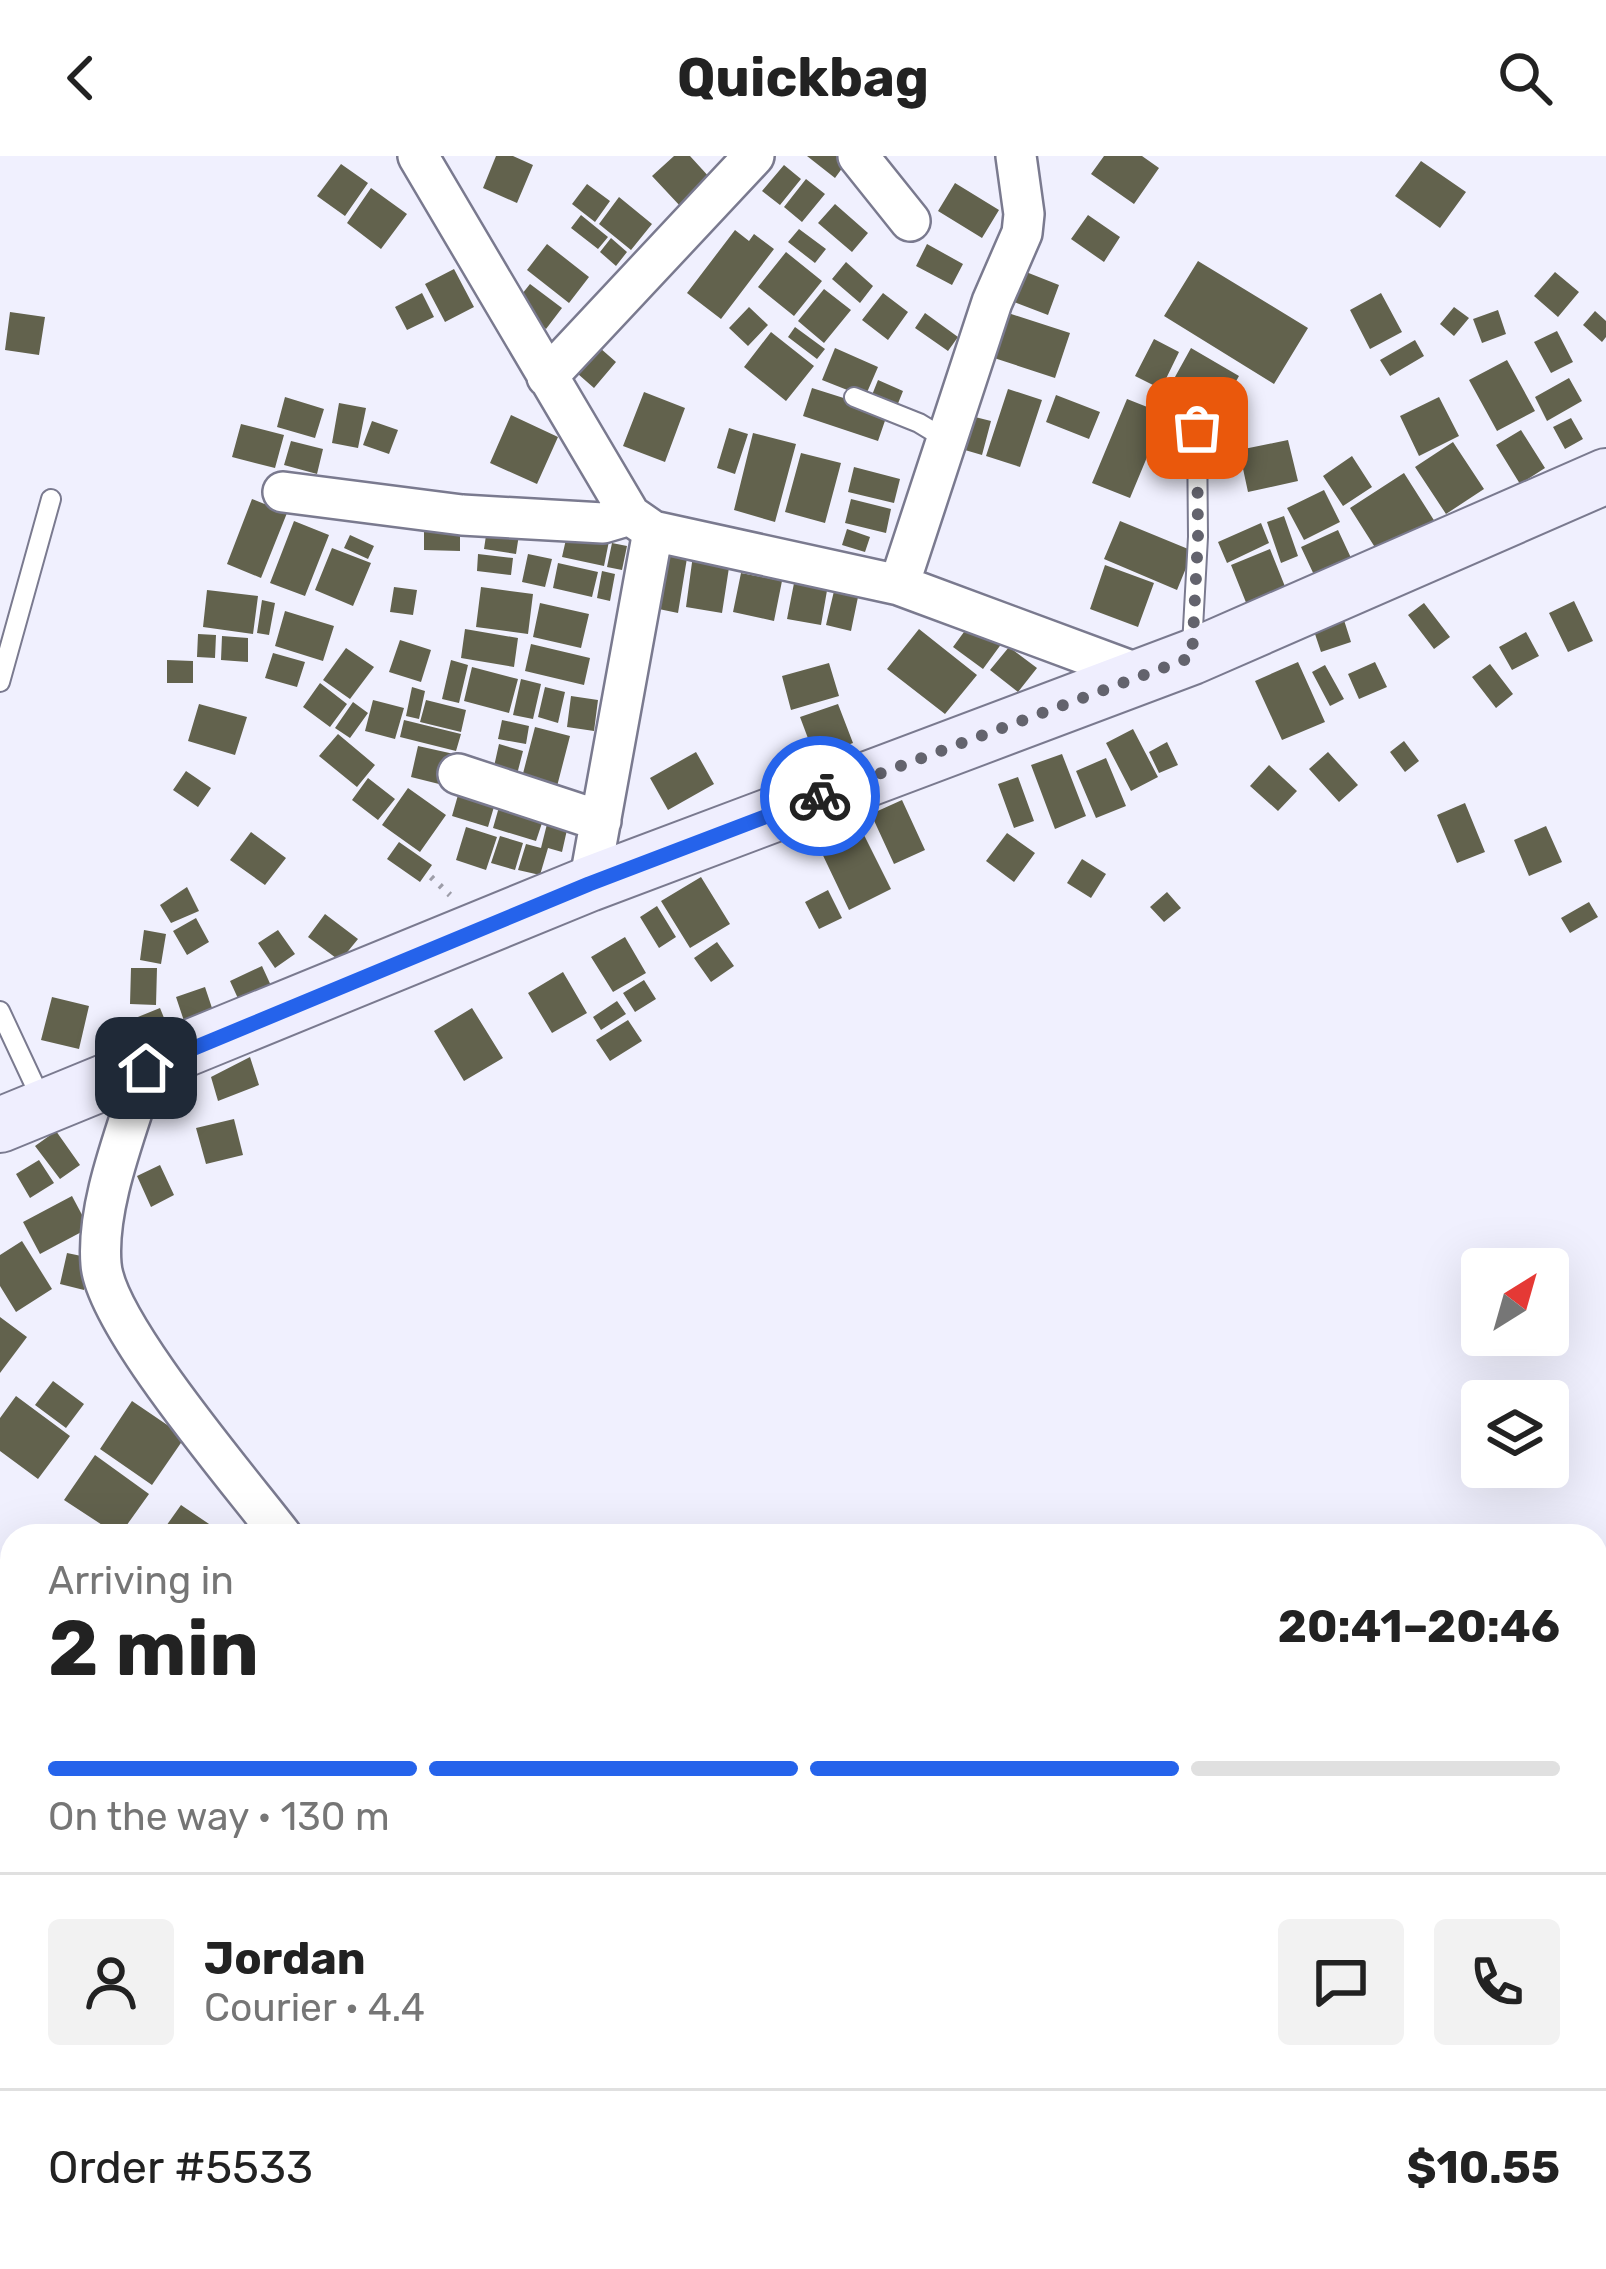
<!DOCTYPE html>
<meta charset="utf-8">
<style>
body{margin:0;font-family:Rubik,sans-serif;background:#f2f2f2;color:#222;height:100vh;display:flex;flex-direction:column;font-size:45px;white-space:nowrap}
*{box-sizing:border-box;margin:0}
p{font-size:39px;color:#767676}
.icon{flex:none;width:66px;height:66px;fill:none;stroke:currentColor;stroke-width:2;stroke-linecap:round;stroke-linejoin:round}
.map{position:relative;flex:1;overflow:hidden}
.drawer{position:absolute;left:0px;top:1368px;width:1608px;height:747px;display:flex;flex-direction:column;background:#fff;border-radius:36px 36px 0 0;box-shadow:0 12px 48px #0002}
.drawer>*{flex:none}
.needle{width:78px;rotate:37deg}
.tools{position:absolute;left:1461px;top:1092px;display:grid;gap:24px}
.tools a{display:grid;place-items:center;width:108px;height:108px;border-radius:12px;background:#fff;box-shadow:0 12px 48px #0002;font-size:60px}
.pin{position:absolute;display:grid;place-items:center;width:102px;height:102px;color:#fff;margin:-51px;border-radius:24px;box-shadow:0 6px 18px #0006}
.courier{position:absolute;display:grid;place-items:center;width:120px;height:120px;margin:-60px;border:9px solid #2563eb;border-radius:50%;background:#fff;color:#222;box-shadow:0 3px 15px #0007}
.headline em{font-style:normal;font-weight:700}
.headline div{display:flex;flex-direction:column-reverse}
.headline{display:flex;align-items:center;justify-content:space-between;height:204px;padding:0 48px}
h1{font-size:78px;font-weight:700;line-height:90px}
.bar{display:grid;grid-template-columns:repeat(4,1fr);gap:18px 12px;align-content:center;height:144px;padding:0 48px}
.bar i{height:15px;border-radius:9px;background:#e0e0e0}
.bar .on{background:#2563eb}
.bar p{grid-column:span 4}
.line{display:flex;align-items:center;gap:30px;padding:0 48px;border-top:3px solid #e0e0e0}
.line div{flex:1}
.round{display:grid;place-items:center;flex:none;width:126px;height:126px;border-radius:12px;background:#f2f2f2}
header{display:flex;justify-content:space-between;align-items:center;height:156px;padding:0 48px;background:#fff;font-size:54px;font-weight:700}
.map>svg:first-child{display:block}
.building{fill:#62624d}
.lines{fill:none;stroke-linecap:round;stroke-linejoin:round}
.lane-casing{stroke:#7a7a8f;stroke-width:22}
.street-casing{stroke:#7a7a8f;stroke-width:44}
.secondary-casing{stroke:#7a7a8f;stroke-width:58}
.path{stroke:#9d9da8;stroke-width:6;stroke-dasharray:3 9;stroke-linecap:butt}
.lane{stroke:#fff;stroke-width:18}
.street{stroke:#fff;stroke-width:39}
.secondary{stroke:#efeefe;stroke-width:54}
.done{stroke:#63636d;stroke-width:12;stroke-dasharray:0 21.6}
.route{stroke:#2563eb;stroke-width:15}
</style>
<header><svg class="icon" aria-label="back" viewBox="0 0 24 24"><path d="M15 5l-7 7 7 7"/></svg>Quickbag<svg class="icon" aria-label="search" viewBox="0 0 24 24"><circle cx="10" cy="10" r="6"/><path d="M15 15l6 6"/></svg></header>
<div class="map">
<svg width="1606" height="2113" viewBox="0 0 1606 2113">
<rect width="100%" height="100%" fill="#f0f0fe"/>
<!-- building -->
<path class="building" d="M496,0H513L533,9L517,47L483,32Z
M674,0H690L711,23L681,51L652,20Z
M807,0H851L835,22Z
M1104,0H1142L1159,12L1134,48L1091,18Z
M1421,5L1466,36L1440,72L1395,40Z
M341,8L368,27L345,60L317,40Z
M784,9L801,23L780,49L762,35Z
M806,23L825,38L802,66L784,51Z
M955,27L999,54L982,82L938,55Z
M587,28L610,45L595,66L572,48Z
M371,32L407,58L381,93L347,67Z
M619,41L652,68L631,94L599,68Z
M835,48L868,77L852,96L818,67Z
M581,59L608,81L598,93L571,72Z
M1088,59L1120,81L1104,106L1071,83Z
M799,73L826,93L815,107L788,86Z
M735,74L749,85L754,78L774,93L721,163L687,137Z
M611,82L627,96L616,110L600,96Z
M547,88L589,121L569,147L527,114Z
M927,88L963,108L952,129L916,110Z
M786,96L822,125L794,160L758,131Z
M1198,105L1308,172L1274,228L1164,160Z
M846,106L873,130L860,147L832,123Z
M454,113L474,151L445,166L425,128Z
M1021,114L1059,129L1048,159L1009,144Z
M1555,116L1579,136L1558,161L1534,140Z
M530,128L562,152L546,173L514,148Z
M824,133L851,154L824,187L798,165Z
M422,137L434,161L407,174L395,151Z
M883,137L908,156L888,184L862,164Z
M1381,137L1402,176L1370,193L1350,154Z
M749,151L768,169L748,190L729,172Z
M1454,151L1469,162L1454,180L1440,168Z
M1498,154L1506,178L1482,187L1473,163Z
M1002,155L1070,177L1055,222L988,200Z
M1595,155L1606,165V181L1602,186L1583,169Z
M10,156L45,161L39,199L5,194Z
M925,157L958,181L948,195L915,172Z
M795,171L825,193L817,203L788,181Z
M1557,175L1573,206L1551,217L1534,186Z
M771,176L814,210L786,245L744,211Z
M1154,183L1179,196L1161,233L1135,220Z
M1415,184L1424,200L1390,220L1380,204Z
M600,192L616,206L594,232L578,218Z
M835,192L878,211L865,241L822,224Z
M1191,192L1239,220L1213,266L1165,239Z
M1507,204L1535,255L1497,275L1469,224Z
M1569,222L1582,245L1547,265L1535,241Z
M878,224L903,235L895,255L870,244Z
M812,232L888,256L878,285L803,260Z
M1008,233L1042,244L1020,311L986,300Z
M644,236L685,252L665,306L623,290Z
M1056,239L1100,256L1089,283L1046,266Z
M285,241L324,253L315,282L277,271Z
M1439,241L1459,280L1419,300L1400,260Z
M1127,243L1165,258L1130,342L1092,327Z
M339,247L366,252L358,292L332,287Z
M511,259L558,281L537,328L490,307Z
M967,259L991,265L982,299L958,292Z
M1571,262L1583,283L1565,293L1553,271Z
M372,265L398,274L389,298L363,289Z
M241,268L284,279L275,312L232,301Z
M729,272L748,278L735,318L717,312Z
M1521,274L1545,312L1520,328L1496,289Z
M753,277L796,288L775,366L734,354Z
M1288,284L1298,325L1248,336L1239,294Z
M291,285L323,293L317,318L284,309Z
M1453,286L1484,333L1446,358L1415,311Z
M801,297L841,307L825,367L785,356Z
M1352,300L1372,331L1343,350L1323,320Z
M854,311L900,323L894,347L848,336Z
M1404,317L1437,369L1383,404L1350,352Z
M1324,334L1340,366L1304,384L1287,352Z
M252,343L287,357L261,422L227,408Z
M851,343L891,353L886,377L845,367Z
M1284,360L1298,400L1281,407L1267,366Z
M294,365L329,379L305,440L270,427Z
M1120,365L1193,395L1177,434L1104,403Z
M488,366L520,372L516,398L484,393Z
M424,367L460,368V395L424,394Z
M1261,367L1269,387L1227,407L1218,386Z
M569,370L609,385L604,410L562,401Z
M847,373L870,381L865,396L842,389Z
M1338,374L1352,404L1315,421L1301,391Z
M350,379L374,390L368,403L344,392Z
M612,387L627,390L622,414L607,411Z
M332,392L371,407L353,450L315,434Z
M664,392L688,396L678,457L654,452Z
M1270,393L1286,433L1247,449L1231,409Z
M478,398L513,402L511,419L477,415Z
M528,398L552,403L545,431L522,426Z
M693,399L730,405L722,457L686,451Z
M558,407L598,416L592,441L553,432Z
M1105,409L1154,427L1138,471L1090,453Z
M602,415L615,418L610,445L597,442Z
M741,417L782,425L774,465L733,456Z
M796,417L829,423L821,469L787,463Z
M394,431L417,434L413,459L390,456Z
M481,431L533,438L528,478L476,471Z
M207,434L258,440L253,478L203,471Z
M834,435L858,441L851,475L826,469Z
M262,444L275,447L269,479L257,477Z
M1574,445L1593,485L1568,496L1549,457Z
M540,447L589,458L581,492L533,481Z
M1424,447L1450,481L1434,493L1408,459Z
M285,455L334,470L323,505L275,490Z
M1343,461L1351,486L1321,496L1313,472Z
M972,465L1002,487L983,513L953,491Z
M465,473L518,482L514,511L461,502Z
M919,473L977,519L945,558L887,513Z
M1526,476L1539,500L1512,514L1499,491Z
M198,478L216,479L215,502L197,501Z
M222,480L248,482V506L221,504Z
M400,484L431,494L421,526L389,516Z
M531,488L590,502L584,529L525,515Z
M1009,491L1037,512L1018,536L990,514Z
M346,492L374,511L350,543L323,524Z
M273,497L305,506L297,531L265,522Z
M167,504L193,505V527H167Z
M451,504L468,509L459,547L442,543Z
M1298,506L1325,566L1282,584L1255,525Z
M1375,506L1387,531L1359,543L1348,518Z
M829,507L839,540L791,554L782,520Z
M1490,508L1513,538L1496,552L1472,521Z
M1325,509L1344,543L1330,550L1312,516Z
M472,511L518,523L509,557L464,545Z
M521,523L541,528L533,563L513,559Z
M320,527L347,548L330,571L303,551Z
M412,531L425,535L419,563L406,560Z
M545,531L565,536L558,567L538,561Z
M571,540L598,544L594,575L567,571Z
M373,544L404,552L395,583L365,575Z
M426,544L466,554L461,576L420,566Z
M353,546L368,557L350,582L335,572Z
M199,548L247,561L235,599L188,585Z
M838,548L853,587L815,601L800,561Z
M404,564L461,578L456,595L400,581Z
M502,564L529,570L526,588L498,583Z
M535,571L570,580L554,642L519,633Z
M1133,573L1158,621L1131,635L1106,587Z
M338,578L375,609L357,631L319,600Z
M1404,585L1419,605L1405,616L1390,596Z
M1167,586L1178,609L1159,617L1149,596Z
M499,588L523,595L514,630L491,624Z
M418,590L454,598L447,630L411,621Z
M696,596L714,628L668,654L650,622Z
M1328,596L1358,629L1339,646L1309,613Z
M1062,598L1086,660L1055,673L1031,609Z
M1106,602L1126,650L1096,662L1076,615Z
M1269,609L1297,635L1278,655L1250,630Z
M186,615L211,632L198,651L173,634Z
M1018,621L1034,665L1014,672L998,628Z
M368,622L395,643L378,664L352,644Z
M408,632L446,659L420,696L382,669Z
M460,632L496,644L488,671L452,660Z
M501,644L545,658L536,685L493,672Z
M902,644L925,694L894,708L871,658Z
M1465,647L1485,696L1457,707L1437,659Z
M549,660L569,665L562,696L548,692L540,719L518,714L526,688L541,692Z
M859,669L891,733L849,754L818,689Z
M1546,670L1562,706L1529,720L1514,684Z
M466,671L497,681L486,714L456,704Z
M251,676L286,702L265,729L230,704Z
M1007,677L1035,697L1014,726L986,705Z
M500,680L523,687L515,714L491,707Z
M399,686L432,709L420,726L387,703Z
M1082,703L1106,718L1091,742L1067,727Z
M701,721L730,768L690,792L661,745Z
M187,731L199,755L171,767L160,749Z
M828,734L842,762L819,773L805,746Z
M1167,736L1181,752L1164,766L1150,751Z
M1589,746L1598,761L1570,777L1561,762Z
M657,750L676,781L659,792L640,761Z
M325,758L358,783L340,805L308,781Z
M196,762L209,786L187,799L173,775Z
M144,774L166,778L161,808L140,804Z
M278,774L295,798L275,812L258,787Z
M625,781L646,817L613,836L591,801Z
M717,786L734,810L711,826L694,802Z
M262,810L273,834L241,849L230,825Z
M131,812H157L156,849L130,848Z
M563,816L587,857L552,877L528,837Z
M644,824L656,843L635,856L623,837Z
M205,831L213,855L184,865L176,841Z
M52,841L89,850L79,893L41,884Z
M617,845L626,858L601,874L593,861Z
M160,852L175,889L143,902L128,865Z
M472,852L503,902L464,925L434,875Z
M628,864L642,885L610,905L596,884Z
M250,901L259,929L218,945L211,921Z
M234,963L243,999L206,1008L196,972Z
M56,975L80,1009L60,1023L35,990Z
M39,1004L54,1027L30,1042L16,1018Z
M160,1009L174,1039L151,1051L137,1020Z
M72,1040L89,1072L40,1098L23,1066Z
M22,1085L52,1133L16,1156L0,1130V1099Z
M67,1097L91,1102L84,1134L60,1128Z
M0,1161L27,1181L0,1217Z
M53,1225L84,1248L66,1272L35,1249Z
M16,1240L70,1280L38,1323L0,1295V1262Z
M132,1245L185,1281L152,1329L100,1293Z
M95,1299L149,1338L119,1380L64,1344Z
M181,1349L212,1370L205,1380H159Z
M12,1643V1727L4,1729L0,1719V1645Z
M6,1771L12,1775V1820L0,1813V1781Z"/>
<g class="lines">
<defs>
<path id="lane" d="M854,241L919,267L947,284
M1192,490L1198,381L1197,271
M0,526L51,343
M0,855L43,947"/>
<path id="street" d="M418,0L630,359L653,375L899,429L992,146L1022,77L1024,58L1016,0
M858,0L910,65
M547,221L754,0
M283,336L462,359L603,367L630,359
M899,429L1139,518
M458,618L601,665
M589,728L653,375
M146,912C129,970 96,1047 101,1108C105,1168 240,1325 282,1380
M0,1753L12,1764
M848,2103L856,2113
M127,2113L133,2103"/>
<path id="secondary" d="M0,969L589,728L1192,501L1606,320"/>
</defs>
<!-- lane casing -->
<use href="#lane" class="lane-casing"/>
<!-- street casing -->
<use href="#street" class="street-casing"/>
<!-- secondary casing -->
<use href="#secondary" class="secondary-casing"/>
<!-- path -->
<path class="path" d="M431,721L450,739"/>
<!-- lane -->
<use href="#lane" class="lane"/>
<!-- street -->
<use href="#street" class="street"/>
<!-- secondary -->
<use href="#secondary" class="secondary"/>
</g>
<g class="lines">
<!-- done -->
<path class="done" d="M820,640L1192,501L1198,381L1197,272"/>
<!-- route -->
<path class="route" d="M146,912L589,728L820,640"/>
</g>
</svg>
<div class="tools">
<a><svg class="needle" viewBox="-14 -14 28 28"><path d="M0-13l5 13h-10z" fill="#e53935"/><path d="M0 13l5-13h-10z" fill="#767676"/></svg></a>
<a><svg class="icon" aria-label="layers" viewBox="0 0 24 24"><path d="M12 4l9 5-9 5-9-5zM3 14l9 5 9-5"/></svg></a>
</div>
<div class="pin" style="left:1197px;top:272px;background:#ea580c"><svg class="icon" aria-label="bag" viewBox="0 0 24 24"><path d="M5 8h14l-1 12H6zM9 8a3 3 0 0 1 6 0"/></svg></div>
<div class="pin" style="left:146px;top:912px;background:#1f2937"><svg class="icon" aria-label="home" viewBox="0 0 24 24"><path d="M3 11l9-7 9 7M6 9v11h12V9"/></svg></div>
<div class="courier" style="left:820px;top:640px"><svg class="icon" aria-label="bike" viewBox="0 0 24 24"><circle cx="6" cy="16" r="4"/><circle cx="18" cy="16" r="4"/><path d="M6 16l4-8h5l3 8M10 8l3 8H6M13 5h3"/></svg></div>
<section class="drawer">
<div class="headline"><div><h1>2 min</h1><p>Arriving in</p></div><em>20:41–20:46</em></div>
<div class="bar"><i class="on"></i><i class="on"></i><i class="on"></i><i></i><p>On the way · 130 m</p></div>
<div class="line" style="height:216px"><a class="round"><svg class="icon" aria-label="person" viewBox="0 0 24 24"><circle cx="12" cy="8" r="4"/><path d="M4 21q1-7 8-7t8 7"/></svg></a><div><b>Jordan</b><p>Courier · 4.4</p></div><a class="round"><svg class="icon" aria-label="chat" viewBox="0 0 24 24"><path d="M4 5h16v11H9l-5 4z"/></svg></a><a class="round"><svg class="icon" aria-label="phone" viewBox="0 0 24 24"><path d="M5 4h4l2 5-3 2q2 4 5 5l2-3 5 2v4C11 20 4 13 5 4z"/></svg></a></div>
<div class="line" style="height:156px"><div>Order #5533</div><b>$10.55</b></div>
</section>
</div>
